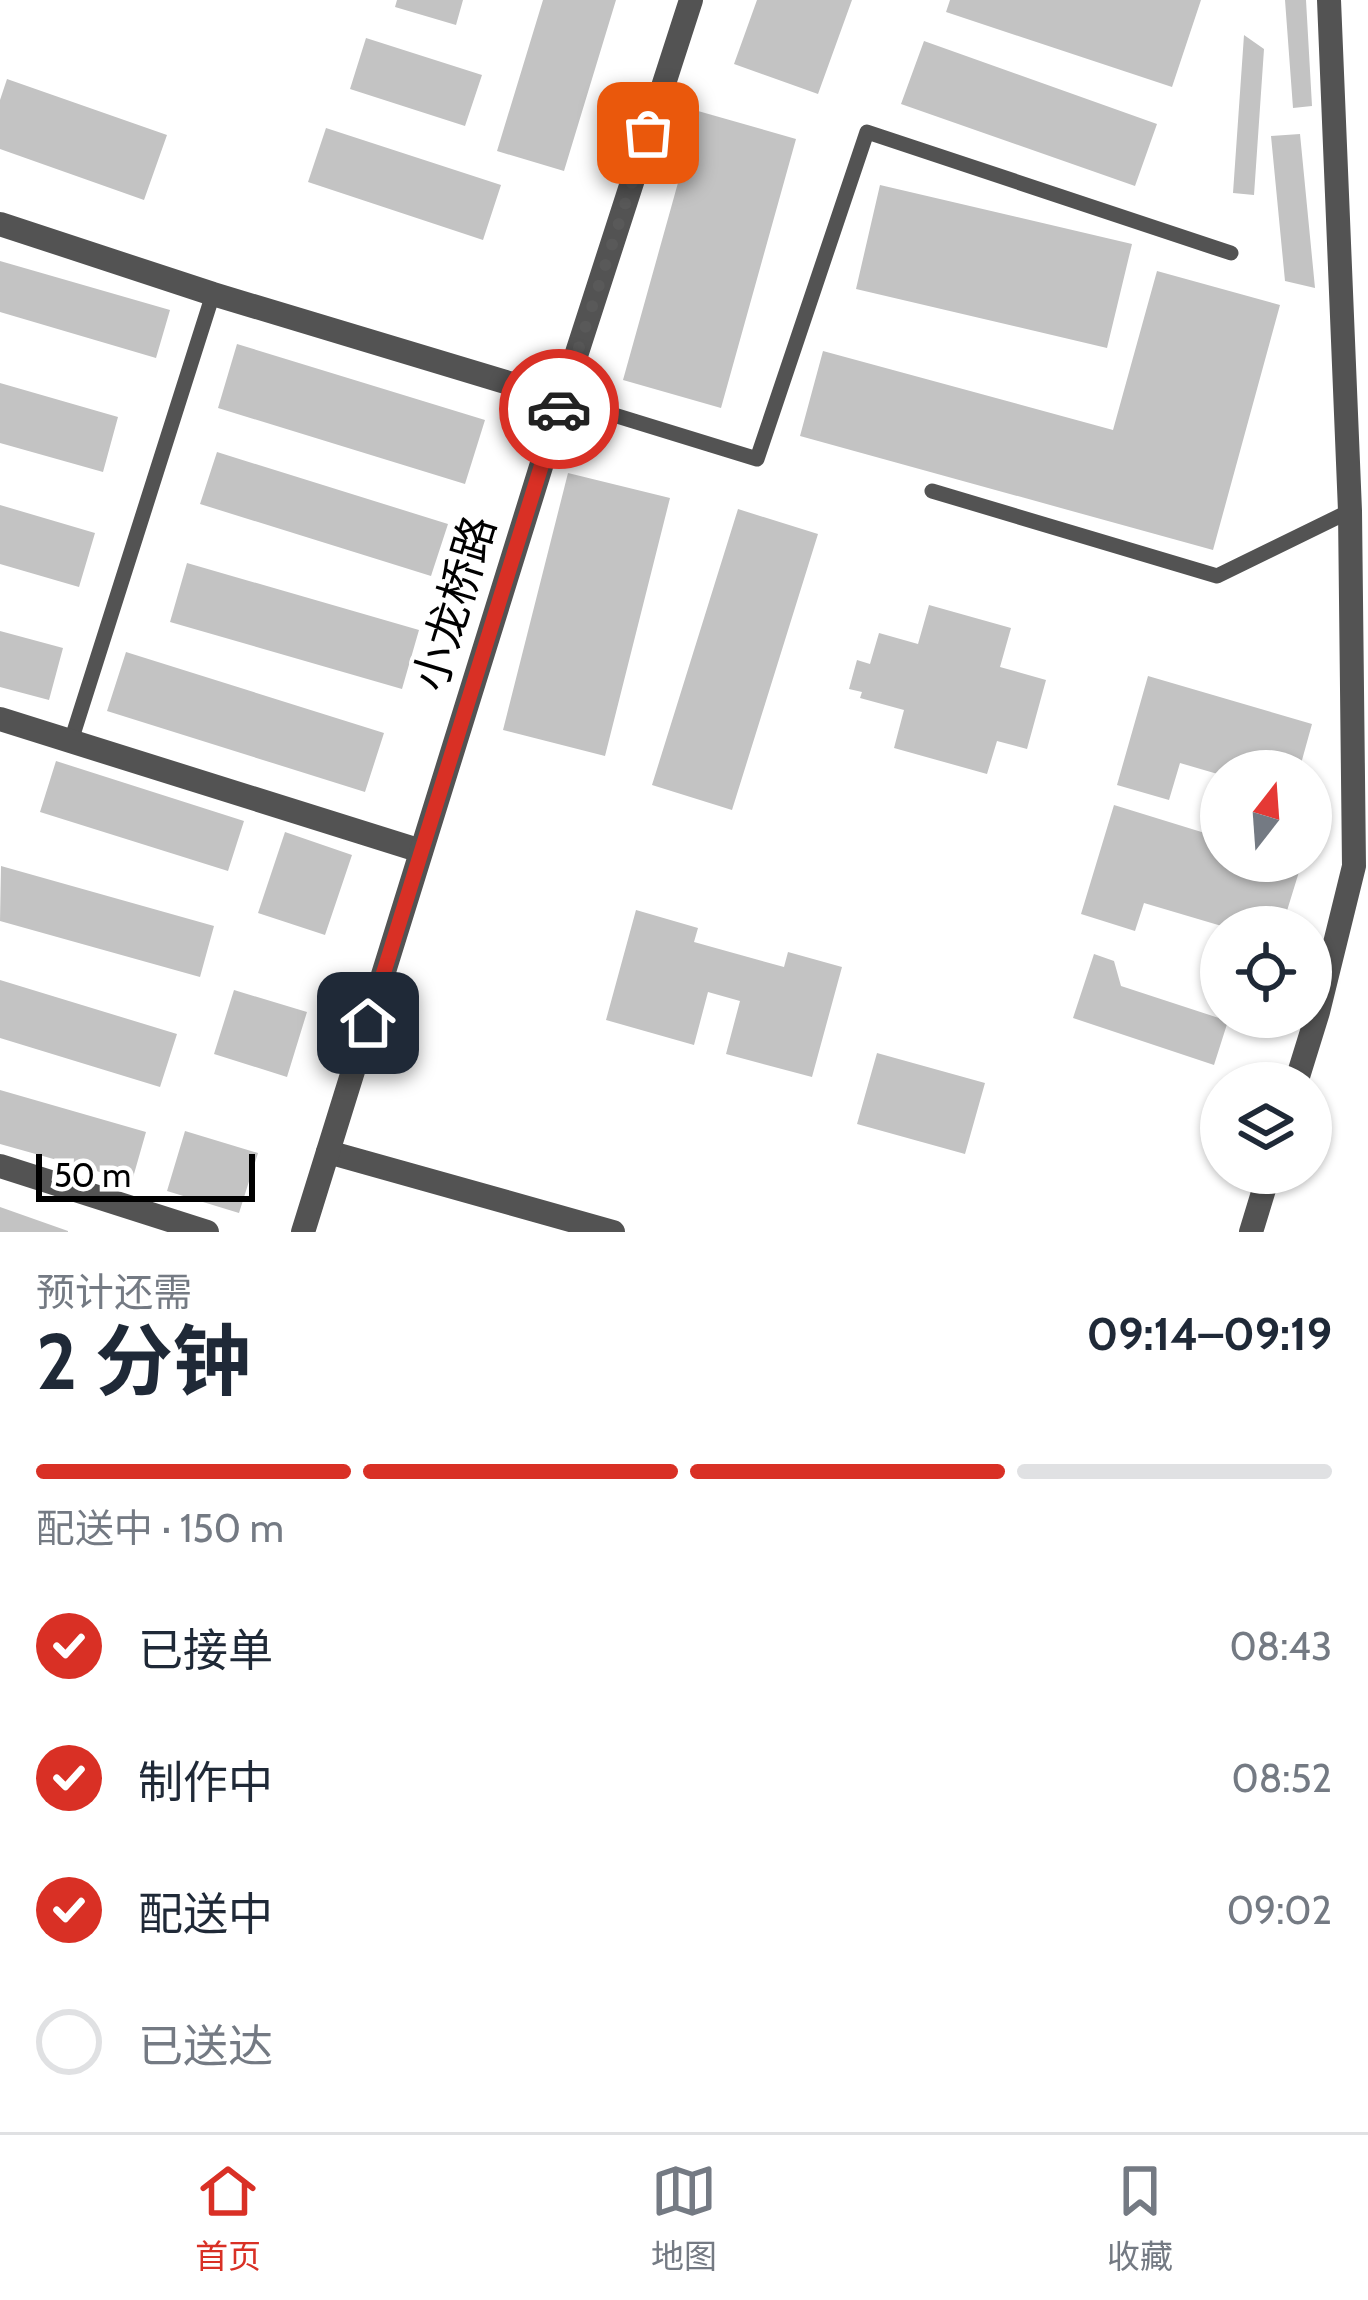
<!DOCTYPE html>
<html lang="zh">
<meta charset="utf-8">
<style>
body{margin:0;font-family:Cabin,"Noto Sans SC",sans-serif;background:#f6f6f7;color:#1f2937;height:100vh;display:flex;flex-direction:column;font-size:45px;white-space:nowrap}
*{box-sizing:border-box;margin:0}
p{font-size:39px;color:#747a83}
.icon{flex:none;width:66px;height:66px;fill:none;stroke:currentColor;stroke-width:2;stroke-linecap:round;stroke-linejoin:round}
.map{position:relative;height:1232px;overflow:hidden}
.side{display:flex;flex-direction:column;background:#fff;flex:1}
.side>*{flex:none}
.needle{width:78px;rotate:17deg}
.buttons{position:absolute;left:1200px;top:750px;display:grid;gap:24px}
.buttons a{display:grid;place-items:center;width:132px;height:132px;border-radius:50%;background:#fff;box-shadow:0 3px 9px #0004;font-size:60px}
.scale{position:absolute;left:36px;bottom:30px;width:219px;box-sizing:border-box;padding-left:12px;border:6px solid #000;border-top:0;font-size:33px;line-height:42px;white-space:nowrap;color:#000;-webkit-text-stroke:9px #fff;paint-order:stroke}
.pin{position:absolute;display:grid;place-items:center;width:102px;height:102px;color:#fff;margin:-51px;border-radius:24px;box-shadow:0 6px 18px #0006}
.courier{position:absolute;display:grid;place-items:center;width:120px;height:120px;margin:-60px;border:9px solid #d93025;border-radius:50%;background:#fff;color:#222;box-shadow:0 3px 15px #0007}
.summary em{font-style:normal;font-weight:700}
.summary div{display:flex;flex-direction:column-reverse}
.summary{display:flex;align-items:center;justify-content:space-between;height:204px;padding:0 36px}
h1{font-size:78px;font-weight:700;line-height:90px}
.bar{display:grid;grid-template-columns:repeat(4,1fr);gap:18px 12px;align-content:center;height:144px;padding:0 36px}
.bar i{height:15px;border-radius:9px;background:#e0e1e3}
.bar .selected{background:#d93025}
.bar p{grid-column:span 4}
ol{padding:0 36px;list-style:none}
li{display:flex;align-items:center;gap:36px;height:132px}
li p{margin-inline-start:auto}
li .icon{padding:12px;border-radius:50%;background:#d93025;color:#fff;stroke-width:4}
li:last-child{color:#747a83}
li i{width:66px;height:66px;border:6px solid #e0e1e3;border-radius:50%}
.dock{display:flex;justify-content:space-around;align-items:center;height:168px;border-top:3px solid #e0e1e3;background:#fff;font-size:33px;color:#747a83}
.dock a{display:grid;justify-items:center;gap:6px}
.dock .selected{color:#d93025}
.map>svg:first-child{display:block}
.building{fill:#c3c3c3}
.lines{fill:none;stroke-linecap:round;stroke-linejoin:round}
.service{stroke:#535353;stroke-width:15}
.minor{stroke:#535353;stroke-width:24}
.tertiary{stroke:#535353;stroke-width:24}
.done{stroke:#595959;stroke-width:12;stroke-dasharray:0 21.6}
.route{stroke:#d93025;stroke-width:15}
.labels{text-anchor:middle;stroke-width:9;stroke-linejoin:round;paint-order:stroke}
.street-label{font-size:45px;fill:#000;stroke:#fff}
</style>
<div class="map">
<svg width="1368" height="1232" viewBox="0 0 1368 1232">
<rect width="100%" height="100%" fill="#fff"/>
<!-- building -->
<path class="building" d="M397,0H463L456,25L395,7Z
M543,0H616L564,171L497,151Z
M757,0H852L818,94L734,64Z
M950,0H1201L1172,87L946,12Z
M1285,0H1306L1312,106L1293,108Z
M1244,35L1264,49L1254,195L1233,193Z
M366,38L482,75L465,126L350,89Z
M924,41L1157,124L1135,186L901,104Z
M7,79L167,135L144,200L0,149V100Z
M698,111L796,139L721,408L623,380Z
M326,128L501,185L483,240L308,182Z
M1300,134L1315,288L1285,281L1271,136Z
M880,185L1132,244L1107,348L856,289Z
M0,261L170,310L156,358L0,312Z
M1157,271L1280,305L1213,550L800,436L823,351L1113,430Z
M237,344L485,420L465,484L218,408Z
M0,383L118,417L103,472L0,443Z
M217,452L448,524L431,576L200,504Z
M568,473L670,498L605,756L503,730Z
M0,505L95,533L79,587L0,564Z
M738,509L818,534L732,810L652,785Z
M187,563L419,630L402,689L170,622Z
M929,605L1011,628L1000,667L1046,680L1027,749L997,741L987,774L894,748L904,710L860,698L862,692L849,689L857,660L870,664L879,633L918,644Z
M0,631L63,648L49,700L0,687Z
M126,652L384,733L365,792L107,711Z
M1148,676L1312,724L1299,771H1221V775L1180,763L1169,800L1117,785Z
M56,761L244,821L228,871L40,812Z
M1114,805L1221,838V861L1302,862L1282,927H1225L1144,903L1135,931L1081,914Z
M285,832L352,855L325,935L258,913Z
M1,866L214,926L200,977L0,921Z
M636,910L698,928L694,942L784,967L788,952L842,967L812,1077L726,1054L740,1001L708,992L694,1045L606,1020Z
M1094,954L1114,961L1121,986L1228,1021L1214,1065L1073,1018Z
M0,980L177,1034L160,1087L0,1038Z
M234,990L307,1012L287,1077L214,1054Z
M877,1053L985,1083L965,1154L857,1124Z
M0,1090L146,1132L132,1181L0,1144Z
M185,1131L258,1153L239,1213L167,1191Z
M0,1207L68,1231V1232H0Z"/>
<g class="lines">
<!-- service -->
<path class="service" d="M562,399L757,459L867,132L1231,253
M932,491L1217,576L1350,511
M71,741L213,294"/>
<!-- minor -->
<path class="minor" d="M0,224L213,294L562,399
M0,719L421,851
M1296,1083L1318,1012L1354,866L1350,511L1329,0
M328,1152L613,1232
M0,1166L207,1232
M1251,1232L1269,1173"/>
<!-- tertiary -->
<path class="tertiary" d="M303,1232L562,399L691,0"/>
</g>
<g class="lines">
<!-- done -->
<path class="done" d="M559,409L648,133"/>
<!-- route -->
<path class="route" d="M368,1023L559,409"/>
</g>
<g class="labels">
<!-- street labels -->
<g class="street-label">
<text transform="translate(454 603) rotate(-73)" y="16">小龙桥路</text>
</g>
</g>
</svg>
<div class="buttons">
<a><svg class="needle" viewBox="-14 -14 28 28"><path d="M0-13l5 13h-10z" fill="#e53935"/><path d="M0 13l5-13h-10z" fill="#747a83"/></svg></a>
<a><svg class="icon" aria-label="locate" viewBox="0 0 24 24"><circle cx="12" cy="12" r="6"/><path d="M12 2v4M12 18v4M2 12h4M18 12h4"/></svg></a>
<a><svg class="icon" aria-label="layers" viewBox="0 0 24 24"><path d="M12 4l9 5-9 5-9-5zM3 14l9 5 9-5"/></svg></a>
</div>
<div class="scale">50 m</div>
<div class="pin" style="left:648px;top:133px;background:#ea580c"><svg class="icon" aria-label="bag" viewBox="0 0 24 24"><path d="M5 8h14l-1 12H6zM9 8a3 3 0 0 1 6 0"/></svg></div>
<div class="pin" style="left:368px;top:1023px;background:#1f2937"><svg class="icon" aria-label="home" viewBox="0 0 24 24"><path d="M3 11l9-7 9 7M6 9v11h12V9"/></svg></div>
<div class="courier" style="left:559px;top:409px"><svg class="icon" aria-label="car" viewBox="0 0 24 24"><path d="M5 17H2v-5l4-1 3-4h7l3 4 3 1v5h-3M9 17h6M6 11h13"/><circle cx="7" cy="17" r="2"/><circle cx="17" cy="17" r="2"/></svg></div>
</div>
<section class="side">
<div class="summary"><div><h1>2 分钟</h1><p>预计还需</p></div><em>09:14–09:19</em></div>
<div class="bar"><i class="selected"></i><i class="selected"></i><i class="selected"></i><i></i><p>配送中 · 150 m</p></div>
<ol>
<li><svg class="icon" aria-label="check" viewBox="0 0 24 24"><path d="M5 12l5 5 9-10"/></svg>已接单<p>08:43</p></li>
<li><svg class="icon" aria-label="check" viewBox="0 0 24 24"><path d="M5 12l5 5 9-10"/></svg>制作中<p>08:52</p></li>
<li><svg class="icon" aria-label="check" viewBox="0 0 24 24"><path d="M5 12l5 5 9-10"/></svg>配送中<p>09:02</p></li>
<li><i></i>已送达</li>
</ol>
</section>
<nav class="dock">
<a class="selected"><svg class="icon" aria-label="home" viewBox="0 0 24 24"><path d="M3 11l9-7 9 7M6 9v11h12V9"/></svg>首页</a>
<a><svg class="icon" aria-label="map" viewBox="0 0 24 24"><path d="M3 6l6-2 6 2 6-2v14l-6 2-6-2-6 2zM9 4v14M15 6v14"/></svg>地图</a>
<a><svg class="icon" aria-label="saved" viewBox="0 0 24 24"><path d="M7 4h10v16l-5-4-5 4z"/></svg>收藏</a>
</nav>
